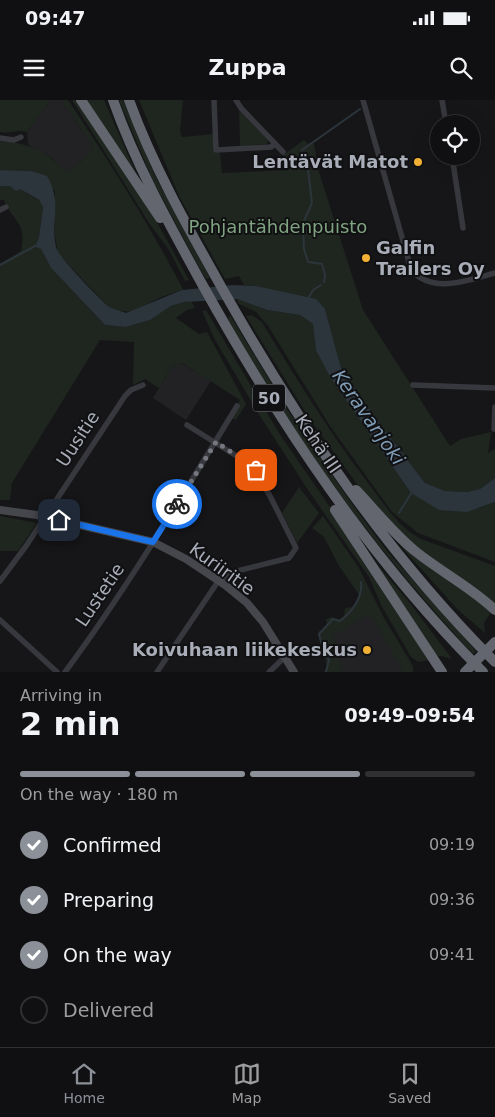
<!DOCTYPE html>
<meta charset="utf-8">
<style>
body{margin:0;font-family:"DejaVu Sans",sans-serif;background:#19191b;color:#f1f3f6;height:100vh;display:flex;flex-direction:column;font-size:19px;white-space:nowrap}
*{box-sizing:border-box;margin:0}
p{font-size:16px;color:#9c9d9f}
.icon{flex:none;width:28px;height:28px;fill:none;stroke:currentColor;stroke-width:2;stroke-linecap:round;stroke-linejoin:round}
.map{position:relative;height:572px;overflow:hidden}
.panel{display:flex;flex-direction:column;background:#101012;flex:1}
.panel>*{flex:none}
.tools{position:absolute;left:430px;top:15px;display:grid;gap:10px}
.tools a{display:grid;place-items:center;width:50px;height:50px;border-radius:50%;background:#101012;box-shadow:0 5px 20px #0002,0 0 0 1px #303032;font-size:25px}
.pin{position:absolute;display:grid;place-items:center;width:42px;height:42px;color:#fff;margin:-21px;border-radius:10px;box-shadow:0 2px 8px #0006}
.courier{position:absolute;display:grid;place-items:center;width:50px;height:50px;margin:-25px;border:4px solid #1a73e8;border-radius:50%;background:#fff;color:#222;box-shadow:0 1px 6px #0007}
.summary em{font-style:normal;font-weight:800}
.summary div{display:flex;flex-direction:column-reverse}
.summary{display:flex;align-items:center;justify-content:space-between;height:85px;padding:0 20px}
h1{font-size:32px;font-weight:800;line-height:38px}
.bar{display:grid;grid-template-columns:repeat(4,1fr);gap:8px 5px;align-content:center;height:60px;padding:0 20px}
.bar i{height:6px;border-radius:4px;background:#303032}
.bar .current{background:#8c9099}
.bar p{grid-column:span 4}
ol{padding:0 20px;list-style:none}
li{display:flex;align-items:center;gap:15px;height:55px}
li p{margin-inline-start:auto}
li .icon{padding:5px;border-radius:50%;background:#8c9099;color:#fff;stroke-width:4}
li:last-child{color:#9c9d9f}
li i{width:28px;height:28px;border:2px solid #303032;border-radius:50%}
.status{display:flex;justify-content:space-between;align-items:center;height:35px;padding:0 25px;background:#101012;direction:ltr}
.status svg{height:14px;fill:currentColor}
header{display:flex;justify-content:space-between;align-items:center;height:65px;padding:0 20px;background:#101012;font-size:22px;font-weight:800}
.menu{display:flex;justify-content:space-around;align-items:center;height:70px;border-top:1px solid #303032;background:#101012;font-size:14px;color:#9c9d9f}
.menu a{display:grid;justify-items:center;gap:2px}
.menu .current{color:#8c9099}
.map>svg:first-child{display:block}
.built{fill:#222225}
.green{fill:#1e261f}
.water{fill:#2c353c}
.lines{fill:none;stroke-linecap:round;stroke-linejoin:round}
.stream{stroke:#2c353c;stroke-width:2}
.street{stroke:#37383d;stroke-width:5.5}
.secondary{stroke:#45474d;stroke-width:8}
.highway{stroke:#63666e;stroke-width:10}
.done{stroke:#757880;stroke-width:5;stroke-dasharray:0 9}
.route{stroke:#1a73e8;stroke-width:6}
.poi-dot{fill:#f2b134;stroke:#111113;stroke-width:2}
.labels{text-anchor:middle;stroke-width:4;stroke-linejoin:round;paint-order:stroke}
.shield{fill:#111113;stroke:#7b7e86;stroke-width:1}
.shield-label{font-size:16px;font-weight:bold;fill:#a8adb8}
.poi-label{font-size:18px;font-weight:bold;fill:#a8adb8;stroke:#111113;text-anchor:end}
.park-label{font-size:18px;fill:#7fa381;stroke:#111113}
.street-label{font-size:18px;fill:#a8adb8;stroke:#111113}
.water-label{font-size:19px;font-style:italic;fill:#7f9bb3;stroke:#111113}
</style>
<div class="status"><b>09:47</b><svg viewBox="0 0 49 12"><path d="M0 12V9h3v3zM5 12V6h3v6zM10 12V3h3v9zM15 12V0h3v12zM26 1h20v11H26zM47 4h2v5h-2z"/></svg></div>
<header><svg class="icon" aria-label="menu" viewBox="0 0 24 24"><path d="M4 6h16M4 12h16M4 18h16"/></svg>Zuppa<svg class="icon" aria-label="search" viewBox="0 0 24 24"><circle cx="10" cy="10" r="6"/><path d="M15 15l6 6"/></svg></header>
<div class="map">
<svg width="495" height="572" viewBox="0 0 495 572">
<rect width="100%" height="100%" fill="#161618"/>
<!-- built -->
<path class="built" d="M51,0H61L93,47L83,60L66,73L51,57L28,45L27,32Z
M181,263L211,281L186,320L153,298L172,267Z
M373,510L407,572H335L340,564L324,537Z"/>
<!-- green -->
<path class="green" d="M0,0H51L27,32C17,29 10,34 0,32Z
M61,0H68C109,61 149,124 183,189L182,190C174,193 166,195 159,198C139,207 132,218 109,207L58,154L55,136V91L31,71L0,70V40C33,46 42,47 66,72L83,60L93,47Z
M72,0H77L149,108L189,180L185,181L169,150L149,123Z
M84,0H104L139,80Z
M119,0H123L155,76L210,178L206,179L200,169L153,81Z
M139,0H183L180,31L182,37L214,34L215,53H220L222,73L289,70L288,61L283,55L304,40L308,44L311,42L314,44L319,72L363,210L450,346L461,339L491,332L488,353L495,349V378L480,389L467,392L445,391L425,383L371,312L341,268L325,209L256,186L244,185L239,176L225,179L179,96Z
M239,10L268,40L267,44L240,46Z
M0,86H10L20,89L41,102L43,107L39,137L35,147L41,149L51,168L105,225L126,227L150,220L171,206L191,201L195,208L187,210L176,218L199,234L207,232L246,304L236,320L229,317L240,300L182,263L172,267L159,288L145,279L133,285L134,242L100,240L12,383L10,400H0V164L21,151C27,121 14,124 4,100H0Z
M237,199L267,210L300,215L313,224L317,250L330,277L411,393L480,408L495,402V462L418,433L392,412L330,326L268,226L256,212L239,204Z
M206,210L279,333L367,461L429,560L418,562L411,557L382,507L369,477L308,390L258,313L214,238L202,211Z
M230,215L285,306L352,404L387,451L476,551L473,554C379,453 294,341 228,219Z
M252,215L262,222C296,278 329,332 369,384C385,405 397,426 421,439L495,466V506L403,438L365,395L311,321L246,216Z
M299,387L319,413L297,443L282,413Z
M0,416L37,423L18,451H0Z
M323,416L359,468L383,516L413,566V572H403L370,514L332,536L339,549L336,551L343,572H324L327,566L318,534L319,531L327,527L326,519L332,517L339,520L344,516L345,508L353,507L360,496L339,466L324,437L312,428Z
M401,444L470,494L491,512L484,523L485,533L457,509L406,452L400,445Z
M375,462L410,503L452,559L441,556L435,557Z"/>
<!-- water -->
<path class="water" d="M0,70L31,71L47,76C63,104 50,119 56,147C58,157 99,198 109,207L126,213L182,190L233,185L256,186L316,199L325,209L341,268L371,312L425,383L445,391L467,392L480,389L495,378V402L467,412L439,410L411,393L330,277L316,250L313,224L300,215L267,210L237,199L185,202L171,206L150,220L126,227L105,225L51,168L41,149L35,147L39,137L43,107L39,100L20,89L16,91L10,86H0Z"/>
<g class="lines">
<!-- stream -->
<path class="stream" d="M302,50L360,9
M307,60L312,103L303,123L304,149L308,162L322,164L325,175L324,182
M0,165L37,145
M309,197L313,190L321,185
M399,413L412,392
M326,572L329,560L323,549L319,534L333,519L340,521C352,512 363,497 361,482"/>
<!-- street -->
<path class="street" d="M214,0L216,50L271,47L275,44
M236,0L241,8L283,52
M363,0L411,169C431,195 469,180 495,173
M442,0L446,24
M0,38L14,40L21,37
M452,56L463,128
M0,110L6,107
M413,285L495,288
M494,329L495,307
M0,481L26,446L125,296L131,290L143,285
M0,520L57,572
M65,572C128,487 182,396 237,306
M157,572L219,480L233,472L289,458L296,448L270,396L251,365L187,325
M269,572L285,557"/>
<!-- secondary -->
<path class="secondary" d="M0,410L37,415L153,442L186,459L225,485L247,503L263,522L294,572"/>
<!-- highway -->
<path class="highway" d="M81,0L160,118
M113,0C136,65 169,124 202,184C280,324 369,458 483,572
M129,0C154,69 191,133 227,197C302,329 387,454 495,562
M356,390C376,411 393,433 415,451C441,472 471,487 495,510
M335,410L442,572
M465,572L495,542"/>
</g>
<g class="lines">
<!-- done -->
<path class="done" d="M177,404L216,342L251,365L256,370"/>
<!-- route -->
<path class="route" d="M59,420L153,442L177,404"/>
</g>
<!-- markers -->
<g class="poi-dot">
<circle cx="418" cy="62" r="5"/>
<circle cx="366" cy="158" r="5"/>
<circle cx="367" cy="550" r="5"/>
</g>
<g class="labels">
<!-- shield labels -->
<rect class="shield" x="253" y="284.5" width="32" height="27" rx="4"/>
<g class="shield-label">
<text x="269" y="304">50</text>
</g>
<!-- poi labels -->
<g class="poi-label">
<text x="408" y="68">Lentävät Matot</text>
<text x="376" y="154" text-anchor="start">Galfin<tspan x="376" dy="21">Trailers Oy</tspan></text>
<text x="357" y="556">Koivuhaan liikekeskus</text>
</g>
<!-- park labels -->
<g class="park-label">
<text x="278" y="133">Pohjantähdenpuisto</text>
</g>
<!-- street labels -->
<g class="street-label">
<text transform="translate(78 339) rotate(-57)" y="6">Uusitie</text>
<text transform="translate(318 344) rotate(56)" y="6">Kehä III</text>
<text transform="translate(222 469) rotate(36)" y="6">Kuriiritie</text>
<text transform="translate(100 495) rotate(-56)" y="6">Lustetie</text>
</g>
<!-- water labels -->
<g class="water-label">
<text transform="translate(369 317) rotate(55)" y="7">Keravanjoki</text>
</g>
</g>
</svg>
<div class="tools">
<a><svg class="icon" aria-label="locate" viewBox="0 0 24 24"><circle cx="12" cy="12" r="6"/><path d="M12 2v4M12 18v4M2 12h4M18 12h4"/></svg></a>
</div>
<div class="pin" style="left:256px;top:370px;background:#ea580c"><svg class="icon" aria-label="bag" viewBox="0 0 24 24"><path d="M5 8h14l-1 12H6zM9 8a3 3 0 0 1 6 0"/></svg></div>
<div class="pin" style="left:59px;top:420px;background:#1f2937"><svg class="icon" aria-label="home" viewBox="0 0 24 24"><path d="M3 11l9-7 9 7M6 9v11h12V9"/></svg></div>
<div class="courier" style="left:177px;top:404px"><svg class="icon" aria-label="bike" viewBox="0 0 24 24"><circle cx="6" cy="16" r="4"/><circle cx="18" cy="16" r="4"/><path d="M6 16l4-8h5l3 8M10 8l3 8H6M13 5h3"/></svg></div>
</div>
<section class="panel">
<div class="summary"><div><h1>2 min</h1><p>Arriving in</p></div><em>09:49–09:54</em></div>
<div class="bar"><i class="current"></i><i class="current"></i><i class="current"></i><i></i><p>On the way · 180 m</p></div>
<ol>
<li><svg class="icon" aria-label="check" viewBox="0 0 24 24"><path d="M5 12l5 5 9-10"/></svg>Confirmed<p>09:19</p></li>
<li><svg class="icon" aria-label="check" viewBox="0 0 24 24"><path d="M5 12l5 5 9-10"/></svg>Preparing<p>09:36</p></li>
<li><svg class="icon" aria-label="check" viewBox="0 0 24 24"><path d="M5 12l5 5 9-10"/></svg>On the way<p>09:41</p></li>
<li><i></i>Delivered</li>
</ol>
</section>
<nav class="menu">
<a class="current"><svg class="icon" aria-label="home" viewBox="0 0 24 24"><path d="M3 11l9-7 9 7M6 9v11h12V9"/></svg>Home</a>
<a><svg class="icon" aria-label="map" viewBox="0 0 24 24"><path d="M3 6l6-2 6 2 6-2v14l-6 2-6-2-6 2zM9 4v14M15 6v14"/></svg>Map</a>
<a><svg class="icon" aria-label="saved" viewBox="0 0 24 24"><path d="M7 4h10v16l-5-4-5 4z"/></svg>Saved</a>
</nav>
